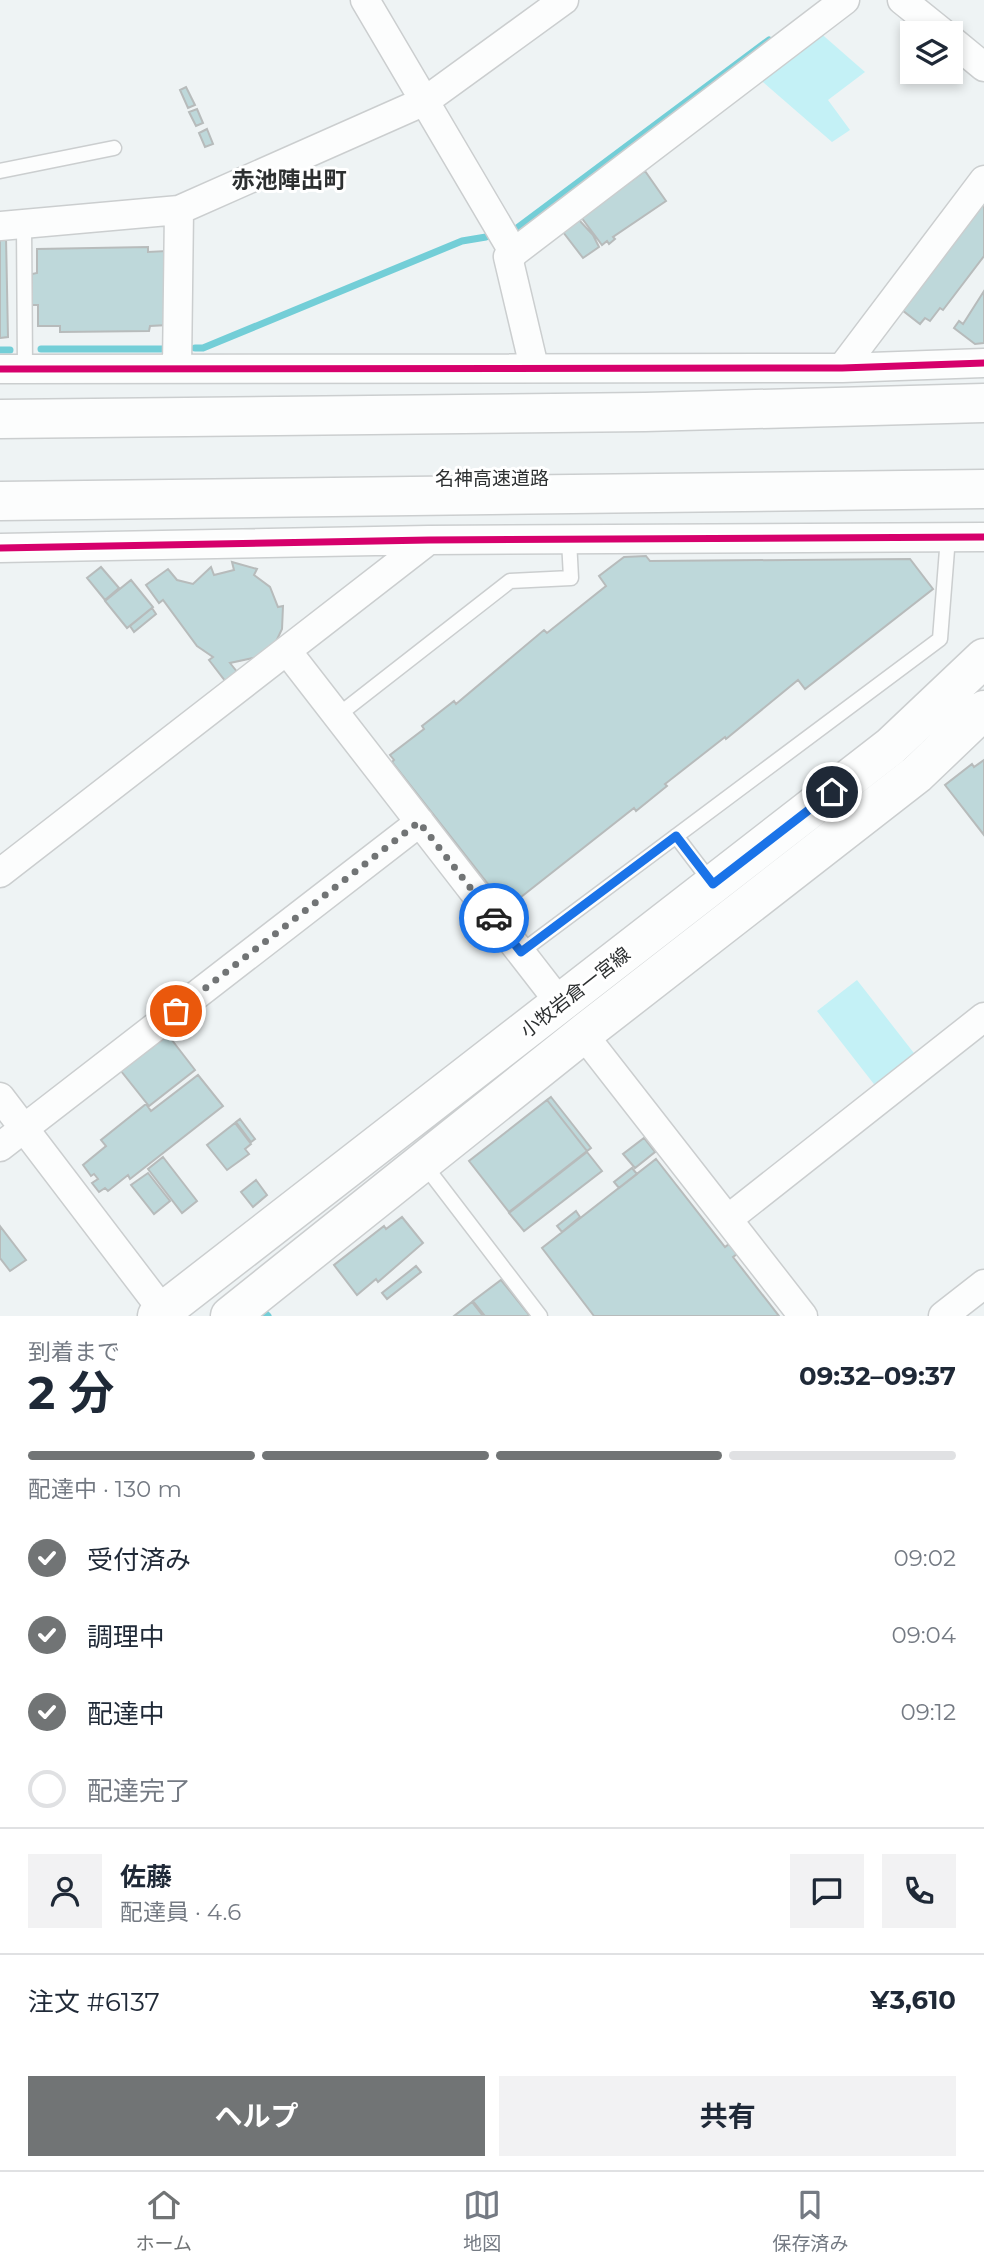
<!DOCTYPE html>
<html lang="ja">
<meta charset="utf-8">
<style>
body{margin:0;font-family:Montserrat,"Noto Sans JP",sans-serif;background:#f2f2f3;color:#1f2937;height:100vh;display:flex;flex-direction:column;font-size:26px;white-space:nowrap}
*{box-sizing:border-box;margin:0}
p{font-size:23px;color:#747a83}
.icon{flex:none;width:38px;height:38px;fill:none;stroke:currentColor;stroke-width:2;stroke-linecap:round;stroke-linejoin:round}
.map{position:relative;height:1316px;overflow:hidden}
.drawer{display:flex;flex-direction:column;background:#fff;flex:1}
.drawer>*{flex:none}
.fabs{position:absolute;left:900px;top:21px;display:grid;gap:14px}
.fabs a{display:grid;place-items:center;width:63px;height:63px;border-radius:0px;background:#fff;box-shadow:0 4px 10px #0003;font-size:35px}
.pin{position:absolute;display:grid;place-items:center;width:60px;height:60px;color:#fff;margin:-30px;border:4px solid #fff;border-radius:50%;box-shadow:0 2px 7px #0007}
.courier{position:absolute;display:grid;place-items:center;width:70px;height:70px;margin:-35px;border:5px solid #1a73e8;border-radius:50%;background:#fff;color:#222;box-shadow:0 2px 9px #0007}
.head em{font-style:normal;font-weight:700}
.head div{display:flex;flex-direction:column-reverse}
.head{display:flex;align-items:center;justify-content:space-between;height:119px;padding:0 28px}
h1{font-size:46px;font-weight:700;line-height:52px}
.bar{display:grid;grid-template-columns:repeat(4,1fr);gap:10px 7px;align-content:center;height:84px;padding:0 28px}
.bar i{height:9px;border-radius:5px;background:#e0e1e3}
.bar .selected{background:#717475}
.bar p{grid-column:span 4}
.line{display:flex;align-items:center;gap:18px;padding:0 28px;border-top:2px solid #e0e1e3}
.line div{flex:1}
.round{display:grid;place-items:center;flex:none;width:74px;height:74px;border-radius:0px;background:#f2f2f3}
ol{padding:0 28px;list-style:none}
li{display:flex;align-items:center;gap:21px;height:77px}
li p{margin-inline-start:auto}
li .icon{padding:7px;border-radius:50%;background:#717475;color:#fff;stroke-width:4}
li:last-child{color:#747a83}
li i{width:38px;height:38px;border:4px solid #e0e1e3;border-radius:50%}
.cta{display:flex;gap:14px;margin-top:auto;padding:14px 28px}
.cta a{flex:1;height:80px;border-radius:0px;background:#717475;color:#fff;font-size:28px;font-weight:700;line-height:80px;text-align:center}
.cta a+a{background:#f2f2f3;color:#1f2937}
.menu{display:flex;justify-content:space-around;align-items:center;height:98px;border-top:2px solid #e0e1e3;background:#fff;font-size:19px;color:#747a83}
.menu a{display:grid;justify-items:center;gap:4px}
.menu .selected{color:#717475}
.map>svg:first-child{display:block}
.green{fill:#c4f1f6}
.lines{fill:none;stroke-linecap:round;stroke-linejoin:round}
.stream{stroke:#73ced7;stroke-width:7}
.building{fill:#bed8da;stroke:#b7bbbb;stroke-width:2}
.lane-casing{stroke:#cbcecf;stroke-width:17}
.street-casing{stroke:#cbcecf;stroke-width:31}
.secondary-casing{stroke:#cbcecf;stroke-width:41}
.highway-casing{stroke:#cbcecf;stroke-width:41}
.lane{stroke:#fcfdfd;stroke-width:14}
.street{stroke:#fcfdfd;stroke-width:28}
.secondary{stroke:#fcfdfd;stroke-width:38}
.highway{stroke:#fcfdfd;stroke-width:38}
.cycleway-casing{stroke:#fff;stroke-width:11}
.cycleway{stroke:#d6006c;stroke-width:7}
.done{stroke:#717475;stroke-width:7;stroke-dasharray:0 12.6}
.route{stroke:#1a73e8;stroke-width:9}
.labels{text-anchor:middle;stroke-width:6;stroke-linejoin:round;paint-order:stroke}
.street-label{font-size:19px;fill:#2d3031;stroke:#fff}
.quarter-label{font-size:23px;font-weight:bold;fill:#2d3031;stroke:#fff}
</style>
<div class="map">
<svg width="984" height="1316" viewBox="0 0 984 1316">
<rect width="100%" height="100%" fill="#eef3f4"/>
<!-- green -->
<path class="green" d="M817,30L865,72L828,100L850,130L832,142L757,77Z
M857,980L917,1057L877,1088L817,1011Z"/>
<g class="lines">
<!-- stream -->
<path class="stream" d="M517,228L769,40
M195,348H203L462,241L486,237
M41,349H167
M0,350H10
M266,1314L268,1316"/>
</g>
<!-- building -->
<path class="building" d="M186,87L195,105L188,108L180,90Z
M197,109L203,123L196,126L189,112Z
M207,129L213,144L205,147L199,133Z
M645,171L666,201L613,237L615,239L609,244L607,241L602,245L581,217Z
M984,198V256L943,310L940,308L930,321L925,318L920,324L902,310Z
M579,220L593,235L599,247L583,258L563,232Z
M0,237H6L8,337L0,338Z
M148,247V252L167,251L168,325L150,326L149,331L60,332V326H38V305H32V274L37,273V249Z
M984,291V343L975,344L954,328L959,321L963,324Z
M646,556L650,561L910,559L933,589L805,689L798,680L726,739L725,737L665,784L667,786L636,811L634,808L507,908L392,762L394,760L390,755L424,729L422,726L454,701L456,704L544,630L547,633L606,586L599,576L624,557Z
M232,562L257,569L254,575L270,587L278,607L283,606L282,629L273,648L254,664L253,658L230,663L238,673L226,682L209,660L213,657L197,646L163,600L159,603L146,585L168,569L177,580L193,584L211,567L214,575L234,570Z
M101,567L119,588L105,600L87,578Z
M131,580L153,607L127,628L105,601Z
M152,608L156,614L134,632L130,626Z
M984,760V835L945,785L972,764L974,767Z
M168,1035L195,1070L149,1106L121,1071Z
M198,1075L223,1106L130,1179L128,1175L108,1191L105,1188L99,1192L92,1183L98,1179L94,1174L91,1176L83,1165L106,1146L101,1140L146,1104L151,1111Z
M551,1097L591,1148L587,1151L547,1100Z
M547,1100L587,1151L509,1212L469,1161Z
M240,1119L255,1139L251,1142L236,1122Z
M235,1123L251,1144L245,1149L249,1154L227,1170L207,1145Z
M644,1138L655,1152L635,1168L623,1154Z
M587,1152L602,1171L524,1231L509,1213Z
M163,1157L197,1201L182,1213L148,1169Z
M656,1159L725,1247L729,1244L737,1254L733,1257L779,1316H594L542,1248Z
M632,1168L637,1174L619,1188L614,1182Z
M148,1173L170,1201L154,1214L131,1185Z
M256,1180L267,1195L253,1207L241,1192Z
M576,1211L580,1217L562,1232L557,1226Z
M402,1217L423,1243L378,1282L376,1279L357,1295L334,1265L384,1226L386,1229Z
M0,1226L26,1260L10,1271L0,1258Z
M416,1266L421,1272L387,1299L382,1293Z
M501,1280L530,1316H485L473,1301Z
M472,1302L483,1316H454Z"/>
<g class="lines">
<defs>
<path id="lane" d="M0,171L114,148
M24,224L25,369
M337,716L510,581L571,578L569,540
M676,836L711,882
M521,952L940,639L948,537
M423,1163L540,1316"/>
<path id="street" d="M365,0L514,253
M902,0L943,33
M950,39L984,67
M0,226L179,210L425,101L564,0
M534,367L508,257L845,0
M177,368L179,210
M842,368L984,180
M0,369L842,368L984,363
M0,548L429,540L984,537
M287,651L560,1003
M0,873L429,540
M583,1034L803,1316
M0,1097L167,1316
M0,1147L420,822
M728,1219L984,1017
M943,1316L984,1284"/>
<path id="secondary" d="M157,1316L891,746L984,658
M230,1316L583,1034L917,774L984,710"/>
<path id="highway" d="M0,419L645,412L984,403
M0,501L984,489"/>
</defs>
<!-- lane casing -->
<use href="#lane" class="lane-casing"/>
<!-- street casing -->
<use href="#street" class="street-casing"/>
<!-- secondary casing -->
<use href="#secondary" class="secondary-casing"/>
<!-- highway casing -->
<use href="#highway" class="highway-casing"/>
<!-- lane -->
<use href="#lane" class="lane"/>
<!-- street -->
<use href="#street" class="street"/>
<!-- secondary -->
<use href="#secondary" class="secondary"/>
<!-- highway -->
<use href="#highway" class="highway"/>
<defs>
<path id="cycleway" d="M0,369L842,368L984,363
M0,548L429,540L984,537"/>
</defs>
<!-- cycleway casing -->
<use href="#cycleway" class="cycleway-casing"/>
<!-- cycleway -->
<use href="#cycleway" class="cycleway"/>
</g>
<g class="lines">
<!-- done -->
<path class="done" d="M176,1011L419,822L494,918"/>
<!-- route -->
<path class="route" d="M494,918L521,952L676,836L713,884L832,792"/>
</g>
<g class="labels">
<!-- street labels -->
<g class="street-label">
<text x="492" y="485">名神高速道路</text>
<text transform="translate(575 992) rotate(-38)" y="7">小牧岩倉一宮線</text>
</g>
<!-- quarter labels -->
<g class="quarter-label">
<text x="289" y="188">赤池陣出町</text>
</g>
</g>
</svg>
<div class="fabs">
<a><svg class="icon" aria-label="layers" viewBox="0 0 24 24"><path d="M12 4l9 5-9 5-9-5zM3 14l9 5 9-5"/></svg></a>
</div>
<div class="pin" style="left:176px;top:1011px;background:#ea580c"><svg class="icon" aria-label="bag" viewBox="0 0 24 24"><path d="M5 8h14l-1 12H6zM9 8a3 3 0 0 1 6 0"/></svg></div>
<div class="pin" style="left:832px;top:792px;background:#1f2937"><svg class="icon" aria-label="home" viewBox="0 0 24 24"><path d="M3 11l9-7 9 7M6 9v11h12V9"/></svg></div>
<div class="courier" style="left:494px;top:918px"><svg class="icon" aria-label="car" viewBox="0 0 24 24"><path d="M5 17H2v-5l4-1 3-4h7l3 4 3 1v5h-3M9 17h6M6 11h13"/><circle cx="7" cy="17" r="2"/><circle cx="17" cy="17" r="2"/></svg></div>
</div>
<section class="drawer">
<div class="head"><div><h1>2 分</h1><p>到着まで</p></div><em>09:32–09:37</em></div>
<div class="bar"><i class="selected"></i><i class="selected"></i><i class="selected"></i><i></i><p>配達中 · 130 m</p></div>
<ol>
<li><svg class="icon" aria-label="check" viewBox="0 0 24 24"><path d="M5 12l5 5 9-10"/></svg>受付済み<p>09:02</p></li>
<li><svg class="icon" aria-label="check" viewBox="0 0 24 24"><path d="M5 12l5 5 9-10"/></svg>調理中<p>09:04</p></li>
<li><svg class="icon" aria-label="check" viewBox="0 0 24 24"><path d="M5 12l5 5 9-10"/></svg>配達中<p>09:12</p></li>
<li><i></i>配達完了</li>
</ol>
<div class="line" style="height:126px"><a class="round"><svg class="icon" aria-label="person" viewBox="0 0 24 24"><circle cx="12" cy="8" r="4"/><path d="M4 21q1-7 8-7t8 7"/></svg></a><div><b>佐藤</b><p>配達員 · 4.6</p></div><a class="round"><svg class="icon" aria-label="chat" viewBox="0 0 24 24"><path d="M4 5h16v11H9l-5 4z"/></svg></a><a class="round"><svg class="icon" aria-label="phone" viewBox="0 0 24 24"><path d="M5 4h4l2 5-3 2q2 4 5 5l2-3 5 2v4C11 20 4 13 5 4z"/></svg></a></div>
<div class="line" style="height:91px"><div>注文 #6137</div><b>¥3,610</b></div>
<div class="cta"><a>ヘルプ</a><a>共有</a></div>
</section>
<nav class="menu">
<a class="selected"><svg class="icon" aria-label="home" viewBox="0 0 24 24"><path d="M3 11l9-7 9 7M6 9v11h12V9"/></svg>ホーム</a>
<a><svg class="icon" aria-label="map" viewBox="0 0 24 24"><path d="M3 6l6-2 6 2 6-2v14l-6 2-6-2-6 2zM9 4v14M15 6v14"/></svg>地図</a>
<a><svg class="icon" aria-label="saved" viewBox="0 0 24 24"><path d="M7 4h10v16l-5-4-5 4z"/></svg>保存済み</a>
</nav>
